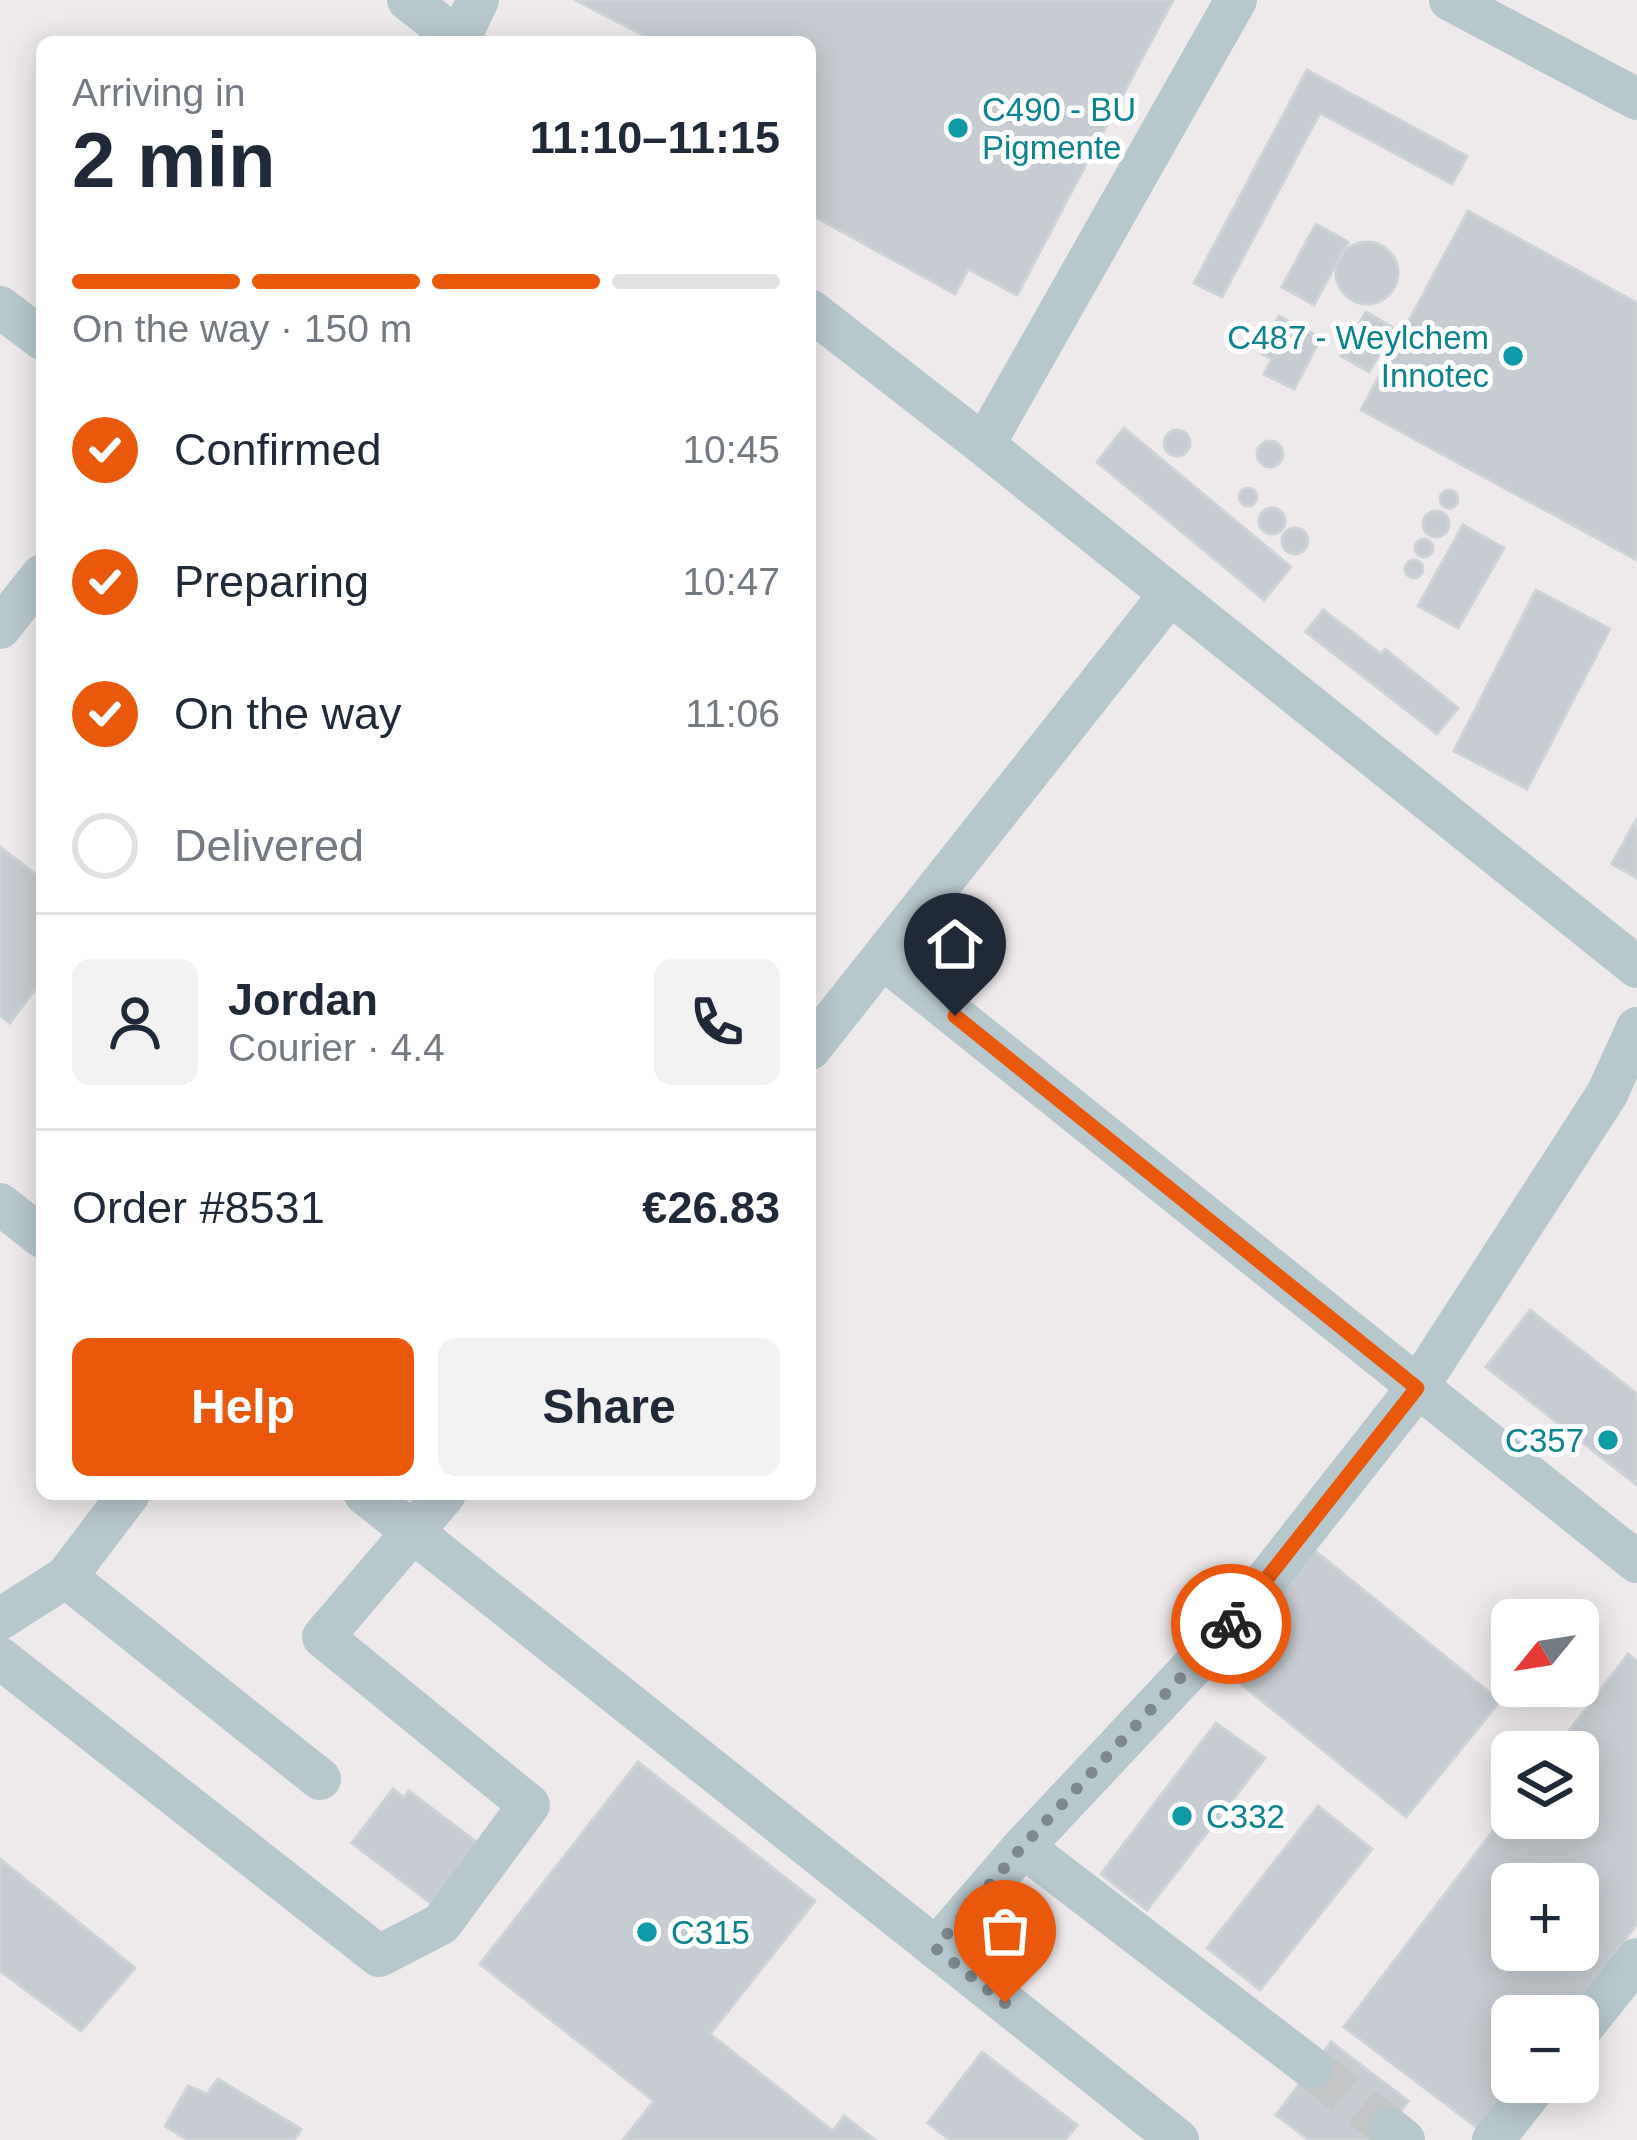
<!DOCTYPE html>
<meta charset="utf-8">
<style>
body{margin:0;font-family:Arial,sans-serif;background:#f2f2f3;color:#1f2937;height:100vh;display:flex;flex-direction:column;font-size:45px;white-space:nowrap}
*{box-sizing:border-box;margin:0}
p{font-size:39px;color:#747a83}
.icon{flex:none;width:66px;height:66px;fill:none;stroke:currentColor;stroke-width:2;stroke-linecap:round;stroke-linejoin:round}
.map{position:relative;flex:1;overflow:hidden}
.sheet{position:absolute;left:36px;top:36px;width:780px;height:1464px;display:flex;flex-direction:column;background:#fff;border-radius:18px;box-shadow:0 6px 30px #0003}
.sheet>*{flex:none}
.needle{width:78px;rotate:240deg}
.fabs{position:absolute;left:1491px;top:1599px;display:grid;gap:24px}
.fabs a{display:grid;place-items:center;width:108px;height:108px;border-radius:18px;background:#fff;box-shadow:0 6px 30px #0003;font-size:60px}
.pin{position:absolute;display:grid;place-items:center;width:102px;height:102px;color:#fff;margin:-123px -51px;border-radius:50% 50% 50% 0;rotate:-45deg;box-shadow:0 0 12px #0007}
.pin .icon{rotate:45deg}
.courier{position:absolute;display:grid;place-items:center;width:120px;height:120px;margin:-60px;border:9px solid #ea580c;border-radius:50%;background:#fff;color:#222;box-shadow:0 3px 15px #0007}
.headline em{font-style:normal;font-weight:700}
.headline div{display:flex;flex-direction:column-reverse}
.headline{display:flex;align-items:center;justify-content:space-between;height:204px;padding:0 36px}
h1{font-size:78px;font-weight:700;line-height:90px}
.bar{display:grid;grid-template-columns:repeat(4,1fr);gap:18px 12px;align-content:center;height:144px;padding:0 36px}
.bar i{height:15px;border-radius:9px;background:#e0e1e3}
.bar .current{background:#ea580c}
.bar p{grid-column:span 4}
.line{display:flex;align-items:center;gap:30px;padding:0 36px;border-top:3px solid #e0e1e3}
.line div{flex:1}
.round{display:grid;place-items:center;flex:none;width:126px;height:126px;border-radius:18px;background:#f2f2f3}
ol{padding:0 36px;list-style:none}
li{display:flex;align-items:center;gap:36px;height:132px}
li p{margin-inline-start:auto}
li .icon{padding:12px;border-radius:50%;background:#ea580c;color:#fff;stroke-width:4}
li:last-child{color:#747a83}
li i{width:66px;height:66px;border:6px solid #e0e1e3;border-radius:50%}
.action{display:flex;gap:24px;margin-top:auto;padding:24px 36px}
.action a{flex:1;height:138px;border-radius:18px;background:#ea580c;color:#fff;font-size:48px;font-weight:700;line-height:138px;text-align:center}
.action a+a{background:#f2f2f3;color:#1f2937}
.map>svg:first-child{display:block}
.building{fill:#c6ccd1;stroke:#ced3d8;stroke-width:3;fill-rule:evenodd}
.lines{fill:none;stroke-linecap:round;stroke-linejoin:round}
.minor-tunnel{stroke:#c3c5c7;stroke-width:42;stroke-dasharray:42 21;stroke-linecap:butt}
.minor{stroke:#b7c8cd;stroke-width:42}
.done{stroke:#7e898d;stroke-width:12;stroke-dasharray:0 21.6}
.route{stroke:#ea580c;stroke-width:15}
.culture-dot{fill:#0f9aa8;stroke:#fff;stroke-width:4.5}
.labels{text-anchor:middle;stroke-width:10;stroke-linejoin:round;paint-order:stroke}
.culture-label{font-size:33px;fill:#0d838f;stroke:#fff;text-anchor:start}
</style>
<div class="map">
<svg width="1637" height="2140" viewBox="0 0 1637 2140">
<rect width="100%" height="100%" fill="#eeeaeb"/>
<!-- building -->
<path class="building" d="M575,0H1173L1017,295L968,269L955,294L810,214V42H657Z
M1307,70L1467,156L1452,184L1320,113L1222,297L1194,283Z
M1468,211L1637,303V560L1361,410Z
M1316,224L1348,242L1314,305L1282,287Z
M1336 273a31 31 0 1 1 62 0a31 31 0 1 1-62 0Z
M1366,312L1394,328L1369,372L1341,356Z
M1279,316L1321,338L1294,389L1264,374L1272,359L1260,353Z
M1124,428L1291,567L1264,600L1097,462Z
M1164 443a13 13 0 1 1 26 0a13 13 0 1 1-26 0Z
M1257 454a13 13 0 1 1 26 0a13 13 0 1 1-26 0Z
M1239 497a9 9 0 1 1 18 0a9 9 0 1 1-18 0Z
M1440 499a9 9 0 1 1 18 0a9 9 0 1 1-18 0Z
M1259 521a13 13 0 1 1 26 0a13 13 0 1 1-26 0Z
M1423 524a13 13 0 1 1 26 0a13 13 0 1 1-26 0Z
M1463,525L1504,548L1458,628L1418,606Z
M1282 541a13 13 0 1 1 26 0a13 13 0 1 1-26 0Z
M1415 548a9 9 0 1 1 18 0a9 9 0 1 1-18 0Z
M1405 569a9 9 0 1 1 18 0a9 9 0 1 1-18 0Z
M1536,590L1610,629L1527,789L1454,751Z
M1323,610L1381,654L1385,649L1458,708L1437,734L1306,632Z
M1637,818V878L1612,864Z
M0,847L42,879V980L10,1023L0,1015Z
M1530,1310L1637,1394V1485L1486,1367Z
M1314,1550L1500,1701L1406,1817L1220,1667Z
M1628,1654L1637,1661V1924L1567,2016H1512V2082H1517L1480,2130L1344,2027L1512,1806V1818H1578V1752H1553ZM1512,1884H1578V1950H1512Z
M1216,1723L1265,1758L1147,1910L1101,1874Z
M638,1762L815,1901L710,2034L833,2131L844,2116L875,2140H623L654,2101L480,1964Z
M393,1789L404,1798L409,1791L479,1844L433,1905L352,1843Z
M1318,1806L1372,1849L1260,1990L1207,1948Z
M0,1859L135,1968L81,2031L0,1971Z
M1331,2042L1408,2101L1379,2140H1309L1276,2115Z
M982,2052L1077,2125L1065,2140H950L928,2123Z
M218,2079L301,2129L294,2140H188L165,2126L188,2086L207,2094Z"/>
<g class="lines">
<!-- minor-tunnel -->
<path class="minor-tunnel" d="M1312,2068L1389,2128"/>
<!-- minor -->
<path class="minor" d="M408,0L462,42
M1450,0L1637,99
M458,42L478,0
M0,307L42,339
M810,310L984,445L1637,967
M984,445L1236,0
M0,628L42,575
M884,959L1637,1562
M810,1049L1170,594
M0,1204L42,1237
M365,1494L1178,2140
M66,1577L320,1779
M0,1619L66,1577L129,1494
M0,1658L379,1956L441,1924L529,1805L323,1637L445,1494
M1023,1847L1312,2068
M936,1948L1023,1847L1226,1631L1417,1388L1607,1094L1637,1028
M1578,2033L1637,1959
M1389,2128L1404,2140
M1493,2140L1539,2082"/>
</g>
<g class="lines">
<!-- done -->
<path class="done" d="M1005,2003L935,1948L1023,1846L1231,1624"/>
<!-- route -->
<path class="route" d="M955,1016L1417,1388L1231,1624"/>
</g>
<!-- markers -->
<g class="culture-dot">
<circle cx="958" cy="128" r="12"/>
<circle cx="1513" cy="356" r="12"/>
<circle cx="1608" cy="1440" r="12"/>
<circle cx="1182" cy="1816" r="12"/>
<circle cx="647" cy="1932" r="12"/>
</g>
<g class="labels">
<!-- culture labels -->
<g class="culture-label">
<text x="982" y="121">C490 - BU<tspan x="982" dy="38">Pigmente</tspan></text>
<text x="1489" y="349" text-anchor="end">C487 - Weylchem<tspan x="1489" dy="38">Innotec</tspan></text>
<text x="1584" y="1452" text-anchor="end">C357</text>
<text x="1206" y="1828">C332</text>
<text x="671" y="1944">C315</text>
</g>
</g>
</svg>
<div class="fabs">
<a><svg class="needle" viewBox="-14 -14 28 28"><path d="M0-13l5 13h-10z" fill="#e53935"/><path d="M0 13l5-13h-10z" fill="#747a83"/></svg></a>
<a><svg class="icon" aria-label="layers" viewBox="0 0 24 24"><path d="M12 4l9 5-9 5-9-5zM3 14l9 5 9-5"/></svg></a>
<a>+</a>
<a>−</a>
</div>
<div class="pin" style="left:1005px;top:2003px;background:#ea580c"><svg class="icon" aria-label="bag" viewBox="0 0 24 24"><path d="M5 8h14l-1 12H6zM9 8a3 3 0 0 1 6 0"/></svg></div>
<div class="pin" style="left:955px;top:1016px;background:#1f2937"><svg class="icon" aria-label="home" viewBox="0 0 24 24"><path d="M3 11l9-7 9 7M6 9v11h12V9"/></svg></div>
<div class="courier" style="left:1231px;top:1624px"><svg class="icon" aria-label="bike" viewBox="0 0 24 24"><circle cx="6" cy="16" r="4"/><circle cx="18" cy="16" r="4"/><path d="M6 16l4-8h5l3 8M10 8l3 8H6M13 5h3"/></svg></div>
<section class="sheet">
<div class="headline"><div><h1>2 min</h1><p>Arriving in</p></div><em>11:10–11:15</em></div>
<div class="bar"><i class="current"></i><i class="current"></i><i class="current"></i><i></i><p>On the way · 150 m</p></div>
<ol>
<li><svg class="icon" aria-label="check" viewBox="0 0 24 24"><path d="M5 12l5 5 9-10"/></svg>Confirmed<p>10:45</p></li>
<li><svg class="icon" aria-label="check" viewBox="0 0 24 24"><path d="M5 12l5 5 9-10"/></svg>Preparing<p>10:47</p></li>
<li><svg class="icon" aria-label="check" viewBox="0 0 24 24"><path d="M5 12l5 5 9-10"/></svg>On the way<p>11:06</p></li>
<li><i></i>Delivered</li>
</ol>
<div class="line" style="height:216px"><a class="round"><svg class="icon" aria-label="person" viewBox="0 0 24 24"><circle cx="12" cy="8" r="4"/><path d="M4 21q1-7 8-7t8 7"/></svg></a><div><b>Jordan</b><p>Courier · 4.4</p></div><a class="round"><svg class="icon" aria-label="phone" viewBox="0 0 24 24"><path d="M5 4h4l2 5-3 2q2 4 5 5l2-3 5 2v4C11 20 4 13 5 4z"/></svg></a></div>
<div class="line" style="height:156px"><div>Order #8531</div><b>€26.83</b></div>
<div class="action"><a>Help</a><a>Share</a></div>
</section>
</div>
